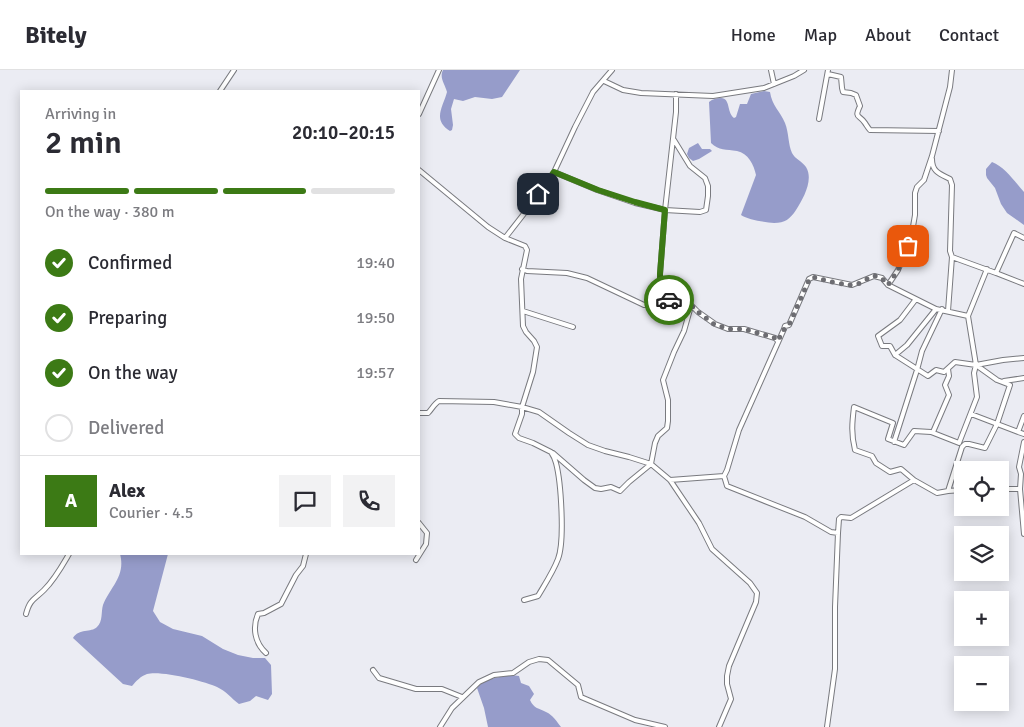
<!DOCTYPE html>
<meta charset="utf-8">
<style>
body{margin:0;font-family:Signika,sans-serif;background:#f2f2f3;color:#2b2b33;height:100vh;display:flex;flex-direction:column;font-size:19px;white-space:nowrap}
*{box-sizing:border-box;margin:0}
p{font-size:16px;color:#7c7c81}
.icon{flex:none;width:28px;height:28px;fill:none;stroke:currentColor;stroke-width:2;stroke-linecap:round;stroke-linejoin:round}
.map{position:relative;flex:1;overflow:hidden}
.side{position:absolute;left:20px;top:20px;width:400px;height:465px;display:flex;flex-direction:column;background:#fff;border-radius:0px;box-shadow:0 2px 12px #0003}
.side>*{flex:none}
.tools{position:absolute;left:954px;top:391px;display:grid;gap:10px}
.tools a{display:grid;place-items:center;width:55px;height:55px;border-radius:0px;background:#fff;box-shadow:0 2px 12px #0003;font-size:25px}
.pin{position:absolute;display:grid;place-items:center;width:42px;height:42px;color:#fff;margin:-21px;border-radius:10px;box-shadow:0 2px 8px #0006}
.courier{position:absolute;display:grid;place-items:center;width:50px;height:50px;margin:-25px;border:4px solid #3c7a15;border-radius:50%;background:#fff;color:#222;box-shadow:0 1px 6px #0007}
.overview em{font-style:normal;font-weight:600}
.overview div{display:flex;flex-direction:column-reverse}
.overview{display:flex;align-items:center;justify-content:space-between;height:85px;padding:0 25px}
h1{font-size:32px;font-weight:600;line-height:38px}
.bar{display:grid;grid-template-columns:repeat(4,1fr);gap:8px 5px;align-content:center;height:60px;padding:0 25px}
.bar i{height:6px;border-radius:4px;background:#e1e1e2}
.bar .active{background:#3c7a15}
.bar p{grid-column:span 4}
.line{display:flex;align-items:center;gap:12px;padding:0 25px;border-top:1px solid #e1e1e2}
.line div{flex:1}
.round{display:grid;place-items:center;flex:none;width:52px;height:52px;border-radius:0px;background:#f2f2f3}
ol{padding:0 25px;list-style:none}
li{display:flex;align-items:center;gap:15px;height:55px}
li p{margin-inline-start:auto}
li .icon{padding:5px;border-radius:50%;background:#3c7a15;color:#fff;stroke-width:4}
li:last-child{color:#7c7c81}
li i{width:28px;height:28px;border:2px solid #e1e1e2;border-radius:50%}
header{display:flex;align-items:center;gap:30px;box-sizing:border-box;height:70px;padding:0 25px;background:#fff;border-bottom:1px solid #e1e1e2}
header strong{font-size:24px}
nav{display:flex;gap:28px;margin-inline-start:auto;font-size:18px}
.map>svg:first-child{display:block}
.water{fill:#969cca}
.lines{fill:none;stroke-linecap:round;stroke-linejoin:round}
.street-casing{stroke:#797a7f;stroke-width:6}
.street{stroke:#fff;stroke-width:4}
.done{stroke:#6d6d72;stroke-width:5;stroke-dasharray:0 9}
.route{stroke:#3c7a15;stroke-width:6}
</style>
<header>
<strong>Bitely</strong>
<nav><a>Home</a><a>Map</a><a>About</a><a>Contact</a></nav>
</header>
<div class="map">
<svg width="1024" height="657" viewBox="0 0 1024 657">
<rect width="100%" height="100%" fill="#ebecf3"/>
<!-- water -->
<path class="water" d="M443,0H520L502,27L492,29L475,27L463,31L454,29L451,39L453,55L452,60L450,61C432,50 443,37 447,22C445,14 439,8 443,0Z
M764,21L770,22C772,36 780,41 785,53C789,63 788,74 792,83C795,89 802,91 806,97C814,110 803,129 796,140C790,149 785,153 774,153C765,152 748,150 741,145L756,105C754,95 748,83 737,81C726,79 719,81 711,73L709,32C713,29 716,28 721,28C731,29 726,41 734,48L736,47L740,34H747L751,24Z
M698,73L702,79H710L712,81L699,89L693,91L689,88L687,84L689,78Z
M992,92C1005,97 1015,112 1024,122V155L1007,143L1001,134L995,118L987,108L986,105V99Z
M120,484H168L153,541L160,552L173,559L202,566L223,579L238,585L253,588H265L271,595L272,624L268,630L256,626L250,631L239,634C231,628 226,621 217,617C205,611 160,600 147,604C141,606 136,611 132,616L123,614L73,568C79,558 91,563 97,557C103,552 101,541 103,535C110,517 126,506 120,484Z
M511,605L519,606L521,613L529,616L534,624L530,630C534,639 539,638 546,642C553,645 557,652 561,657H488L484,638L477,618C484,608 500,607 511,605Z"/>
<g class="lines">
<defs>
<path id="street" d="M771,0L774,14
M828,4L841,7L842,18L843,22L851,23L856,25L860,36C854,49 859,44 865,53C867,56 868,58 870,60L939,61
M604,11L623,20L641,23L713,26L764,18L794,6L804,0
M220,21L234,0
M419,44L439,0
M819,49L828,0
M932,89C932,102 940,104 950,109L952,115L950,181L952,187L996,203L1024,214
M419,100L488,157L505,168L530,136L554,102L575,57L593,22L612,0
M554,102L597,120L635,133L665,140L676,42V24
M505,168L525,176L527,180L521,209L523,256L526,262L534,271L537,277L533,302L522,337V344L515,364L519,368L533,373L551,382C553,385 555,389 556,393C561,412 565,471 558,489C553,502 545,514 538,526L524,530
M522,199L527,201L567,203L587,208L644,235L661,233L673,228L686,230L698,242L715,254L728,259H744L775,268L778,271
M996,203L1014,163L1024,168
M888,215L898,200L911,168L915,145V123L917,117L924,110L932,86L950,17L952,0
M661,233L660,204L665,140L700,142L706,140L708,126V116L705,108L690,96L674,70
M523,241L573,257
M948,241L952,187
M968,246L987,199
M895,285L907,275L936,239
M976,295L1003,290L1024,288
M1004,311L1024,308
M419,343H428C432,339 434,334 439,331L494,332L522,337L539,342L569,363L588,375L605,381L629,387L651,394L670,410L699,453L712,479L750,513L757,523L756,532L729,596L727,606V614L731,629L719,657
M971,344L1018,362
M1024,346L1018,362L1024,364
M933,362L949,325L945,315L949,306L948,299
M894,372L917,300L922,281L942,239
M553,383L584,410L595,418L601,419L611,417L620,421L629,412L651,394L655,373L658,366L667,358L668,351V330L663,310L674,282L684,261L691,236
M670,410L724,406
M914,410L901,399L890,402L876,393L872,386L855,380C851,364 852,353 854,337L893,353L888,369L904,375L914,361L931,362L959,373L977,327L974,303L976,295L955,292L944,302L936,300L928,306L895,285L890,276H882L878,266L900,250L916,229
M1000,419H1020L1024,464
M1020,419L1021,404L1019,397L1024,372
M948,421L962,377L965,374H969L985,378L997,354L1010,315L997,310L976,295L968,246L936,239L888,215L882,208L874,206L852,215L813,207L809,209L789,255L785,256L784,259L739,360L727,400L724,406L727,416L805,447L831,462L838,463L839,449L841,447L851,448L914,410L937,423L948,421L962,420
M416,490L426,474L427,463L419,453
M26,544C30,529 34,530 44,520C55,509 62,496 69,484
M266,583C255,573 252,558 258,544L264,543L281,534L296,505L303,496L306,484
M373,600L379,608L416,619H442L462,627
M440,657L452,638L479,612L494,605L513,603L529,592L539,589L548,590L578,615L581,627L635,650L665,657
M827,657L835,599V537L838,463"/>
</defs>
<!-- street casing -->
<use href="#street" class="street-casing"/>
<!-- street -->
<use href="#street" class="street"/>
</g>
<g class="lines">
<!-- done -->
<path class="done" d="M669,230L673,228L686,230L698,242L714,254L728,259H744L775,268L778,271C781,265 783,258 789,255L809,210L813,207C820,209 847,216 853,215C868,213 874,196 888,215L898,200L908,176"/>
<!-- route -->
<path class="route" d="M538,124L554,102L598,120L635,132L665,140L660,204L661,233L669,230"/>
</g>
</svg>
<div class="tools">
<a><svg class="icon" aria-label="locate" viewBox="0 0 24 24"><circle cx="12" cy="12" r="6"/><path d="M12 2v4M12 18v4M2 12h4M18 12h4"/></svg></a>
<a><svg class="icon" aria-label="layers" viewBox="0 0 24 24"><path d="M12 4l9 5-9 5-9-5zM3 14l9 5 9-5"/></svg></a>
<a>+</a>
<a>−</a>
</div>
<div class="pin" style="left:908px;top:176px;background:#ea580c"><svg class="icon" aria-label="bag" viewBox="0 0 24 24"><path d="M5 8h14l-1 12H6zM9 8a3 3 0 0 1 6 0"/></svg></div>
<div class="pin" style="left:538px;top:124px;background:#1f2937"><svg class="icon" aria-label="home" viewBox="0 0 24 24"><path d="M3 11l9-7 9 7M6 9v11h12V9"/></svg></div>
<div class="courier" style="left:669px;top:230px"><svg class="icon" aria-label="car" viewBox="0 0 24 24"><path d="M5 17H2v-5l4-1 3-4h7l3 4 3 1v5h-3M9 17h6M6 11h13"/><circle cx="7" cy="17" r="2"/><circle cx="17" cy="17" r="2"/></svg></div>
<section class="side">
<div class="overview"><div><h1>2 min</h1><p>Arriving in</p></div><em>20:10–20:15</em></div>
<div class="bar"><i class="active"></i><i class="active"></i><i class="active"></i><i></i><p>On the way · 380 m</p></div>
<ol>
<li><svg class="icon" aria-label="check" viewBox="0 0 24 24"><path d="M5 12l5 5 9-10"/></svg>Confirmed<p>19:40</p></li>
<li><svg class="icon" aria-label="check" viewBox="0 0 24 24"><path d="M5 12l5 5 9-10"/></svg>Preparing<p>19:50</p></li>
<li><svg class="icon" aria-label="check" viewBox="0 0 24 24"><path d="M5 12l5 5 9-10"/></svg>On the way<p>19:57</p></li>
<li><i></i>Delivered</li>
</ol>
<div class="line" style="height:90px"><b class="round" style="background:#3c7a15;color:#fff">A</b><div><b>Alex</b><p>Courier · 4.5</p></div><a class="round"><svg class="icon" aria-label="chat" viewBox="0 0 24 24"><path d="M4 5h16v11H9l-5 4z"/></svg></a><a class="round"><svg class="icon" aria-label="phone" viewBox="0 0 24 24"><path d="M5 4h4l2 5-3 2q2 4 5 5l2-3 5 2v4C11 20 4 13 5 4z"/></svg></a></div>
</section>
</div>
